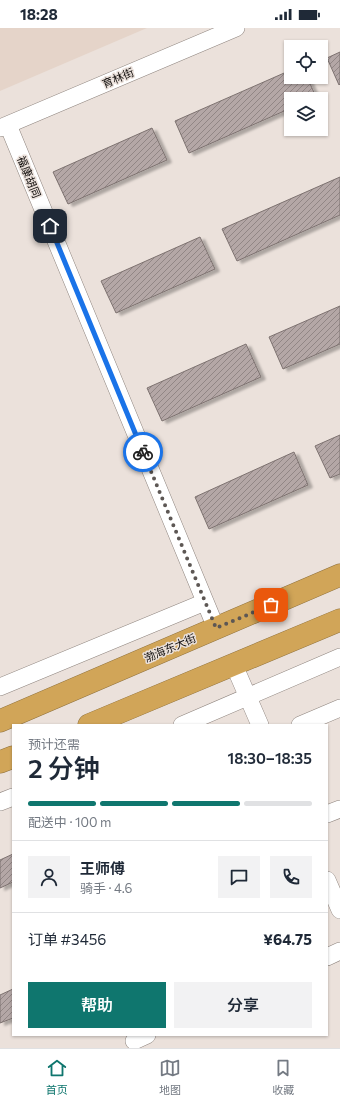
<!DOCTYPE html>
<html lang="zh">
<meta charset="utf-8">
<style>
body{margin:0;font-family:Commissioner,"Noto Sans SC",sans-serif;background:#f2f2f3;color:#1f2937;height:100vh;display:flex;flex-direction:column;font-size:15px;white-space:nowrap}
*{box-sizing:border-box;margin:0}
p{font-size:13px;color:#747a83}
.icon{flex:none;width:22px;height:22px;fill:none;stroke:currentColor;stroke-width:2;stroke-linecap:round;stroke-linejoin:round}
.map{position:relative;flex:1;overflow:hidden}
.details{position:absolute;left:12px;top:696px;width:316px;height:312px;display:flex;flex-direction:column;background:#fff;border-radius:0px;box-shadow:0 1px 3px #0004}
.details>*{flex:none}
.tools{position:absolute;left:284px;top:12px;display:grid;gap:8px}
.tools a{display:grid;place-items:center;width:44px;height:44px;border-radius:0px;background:#fff;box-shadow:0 1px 3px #0004;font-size:20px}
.pin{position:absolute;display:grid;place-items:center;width:34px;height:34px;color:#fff;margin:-17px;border-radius:8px;box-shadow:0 2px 6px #0006}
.courier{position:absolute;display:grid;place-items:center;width:40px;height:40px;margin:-20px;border:3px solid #1a73e8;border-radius:50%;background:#fff;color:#222;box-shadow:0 1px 5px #0007}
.summary em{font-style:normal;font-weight:600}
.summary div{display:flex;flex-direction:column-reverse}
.summary{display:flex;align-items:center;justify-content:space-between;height:68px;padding:0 16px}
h1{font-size:26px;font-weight:600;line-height:30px}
.bar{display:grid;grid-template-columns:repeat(4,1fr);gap:6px 4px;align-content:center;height:48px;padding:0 16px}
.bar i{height:5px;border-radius:3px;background:#e0e1e3}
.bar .selected{background:#0f766e}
.bar p{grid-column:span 4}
.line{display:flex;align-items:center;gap:10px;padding:0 16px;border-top:1px solid #e0e1e3}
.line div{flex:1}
.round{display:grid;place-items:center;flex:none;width:42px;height:42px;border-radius:0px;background:#f2f2f3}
.action{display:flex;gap:8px;margin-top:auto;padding:8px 16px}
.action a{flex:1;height:46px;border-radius:0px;background:#0f766e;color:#fff;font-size:16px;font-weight:600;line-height:46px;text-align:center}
.action a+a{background:#f2f2f3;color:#1f2937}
.status{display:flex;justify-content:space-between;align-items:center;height:28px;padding:0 20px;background:#fff;direction:ltr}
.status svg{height:11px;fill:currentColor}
.tab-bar{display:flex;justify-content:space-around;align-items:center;height:56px;border-top:1px solid #e0e1e3;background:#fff;font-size:11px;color:#747a83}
.tab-bar a{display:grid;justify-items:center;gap:2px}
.tab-bar .selected{color:#0f766e}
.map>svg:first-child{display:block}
.built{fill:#e5d4c9}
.building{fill:url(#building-hatch);stroke:#7d7270;filter:url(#shadow)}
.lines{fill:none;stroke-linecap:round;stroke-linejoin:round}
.minor-casing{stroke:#8f857f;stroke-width:18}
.highway-casing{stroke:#8d703d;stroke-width:23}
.minor{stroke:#fff;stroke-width:17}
.highway{stroke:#d1a558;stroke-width:22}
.done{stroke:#5d5754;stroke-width:4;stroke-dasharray:0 7.2}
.route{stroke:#1a73e8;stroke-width:5}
.labels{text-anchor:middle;stroke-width:3;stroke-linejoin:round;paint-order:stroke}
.street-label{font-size:11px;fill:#100d0b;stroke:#ebe1db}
</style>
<div class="status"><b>18:28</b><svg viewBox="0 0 49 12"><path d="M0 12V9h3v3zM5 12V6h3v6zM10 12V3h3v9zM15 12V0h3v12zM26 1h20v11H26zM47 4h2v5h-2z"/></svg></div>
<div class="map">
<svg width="340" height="1020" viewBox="0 0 340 1020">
<defs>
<pattern id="building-hatch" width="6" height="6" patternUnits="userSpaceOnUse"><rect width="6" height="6" fill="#b4a7a6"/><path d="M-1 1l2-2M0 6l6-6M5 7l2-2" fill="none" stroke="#918685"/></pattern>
<filter id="shadow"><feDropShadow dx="4.5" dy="2.5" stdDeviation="1" flood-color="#0004"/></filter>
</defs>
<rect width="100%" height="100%" fill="#ebe1db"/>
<!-- built -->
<path class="built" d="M0,0H147L0,63Z"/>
<!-- building -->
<path class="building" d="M340,24V56L339,57L327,30Z
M291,42V49H307L316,69L312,71H291V80L189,125L175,93Z
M152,100L167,132L68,176L53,144Z
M340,149V187L237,233L222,201Z
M200,209L215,241L116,285L101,253Z
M340,278V316L283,341L269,309Z
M246,316L261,349L162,393L147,360Z
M340,407V446L330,450L315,418Z
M294,424L308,457L209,501L195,469Z
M13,826V854L0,860V832Z
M13,961V990L0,995V967Z"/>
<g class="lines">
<defs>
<path id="minor" d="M8,97L216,600
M0,100L236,0
M234,637L260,697
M0,659L205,574
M182,697L340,629
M300,697L340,680
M0,774L13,769
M327,786L340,781
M327,852L340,882
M327,929L340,923
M134,1013L147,1007"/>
<path id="highway" d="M0,693L340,547
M89,697L340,592
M0,734L13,729"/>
</defs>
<!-- minor casing -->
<use href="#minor" class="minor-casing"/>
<!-- highway casing -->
<use href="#highway" class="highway-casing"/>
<!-- minor -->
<use href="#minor" class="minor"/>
<!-- highway -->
<use href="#highway" class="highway"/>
</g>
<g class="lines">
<!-- done -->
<path class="done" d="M143,424L216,600L271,577"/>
<!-- route -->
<path class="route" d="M50,198L143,424"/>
</g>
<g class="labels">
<!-- street labels -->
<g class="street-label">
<text transform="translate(118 50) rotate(-23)" y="4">育林街</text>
<text transform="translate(29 149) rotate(68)" y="4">福康胡同</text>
<text transform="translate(170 620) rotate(-23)" y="4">渤海东大街</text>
</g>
</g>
</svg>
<div class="tools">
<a><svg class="icon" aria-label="locate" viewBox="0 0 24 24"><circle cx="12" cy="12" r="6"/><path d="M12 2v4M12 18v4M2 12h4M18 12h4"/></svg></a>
<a><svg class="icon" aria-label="layers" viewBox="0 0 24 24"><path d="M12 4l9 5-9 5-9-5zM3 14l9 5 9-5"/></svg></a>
</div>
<div class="pin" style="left:271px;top:577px;background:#ea580c"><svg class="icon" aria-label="bag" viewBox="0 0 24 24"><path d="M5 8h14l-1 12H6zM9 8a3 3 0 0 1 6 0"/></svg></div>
<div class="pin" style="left:50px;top:198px;background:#1f2937"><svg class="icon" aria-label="home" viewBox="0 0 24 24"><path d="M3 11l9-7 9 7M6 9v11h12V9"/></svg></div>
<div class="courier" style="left:143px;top:424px"><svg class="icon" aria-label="bike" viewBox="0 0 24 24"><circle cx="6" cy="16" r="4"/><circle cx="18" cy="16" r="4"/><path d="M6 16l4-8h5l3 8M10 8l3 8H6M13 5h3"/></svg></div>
<section class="details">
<div class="summary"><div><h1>2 分钟</h1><p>预计还需</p></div><em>18:30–18:35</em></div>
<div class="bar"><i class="selected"></i><i class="selected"></i><i class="selected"></i><i></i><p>配送中 · 100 m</p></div>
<div class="line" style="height:72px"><a class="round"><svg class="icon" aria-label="person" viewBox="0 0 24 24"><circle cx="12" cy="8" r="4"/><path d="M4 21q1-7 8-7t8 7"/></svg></a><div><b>王师傅</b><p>骑手 · 4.6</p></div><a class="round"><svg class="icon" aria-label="chat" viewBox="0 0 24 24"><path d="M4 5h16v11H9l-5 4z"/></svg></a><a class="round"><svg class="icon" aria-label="phone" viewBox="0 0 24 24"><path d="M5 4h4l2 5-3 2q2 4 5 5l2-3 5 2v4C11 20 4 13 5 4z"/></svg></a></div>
<div class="line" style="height:52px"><div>订单 #3456</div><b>¥64.75</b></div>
<div class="action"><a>帮助</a><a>分享</a></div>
</section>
</div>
<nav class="tab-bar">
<a class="selected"><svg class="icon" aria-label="home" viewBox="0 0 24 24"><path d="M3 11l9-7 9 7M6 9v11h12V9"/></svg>首页</a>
<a><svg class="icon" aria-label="map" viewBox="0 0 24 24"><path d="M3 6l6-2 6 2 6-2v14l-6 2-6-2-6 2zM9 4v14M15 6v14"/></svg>地图</a>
<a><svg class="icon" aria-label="saved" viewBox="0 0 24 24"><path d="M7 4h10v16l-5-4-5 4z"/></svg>收藏</a>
</nav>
